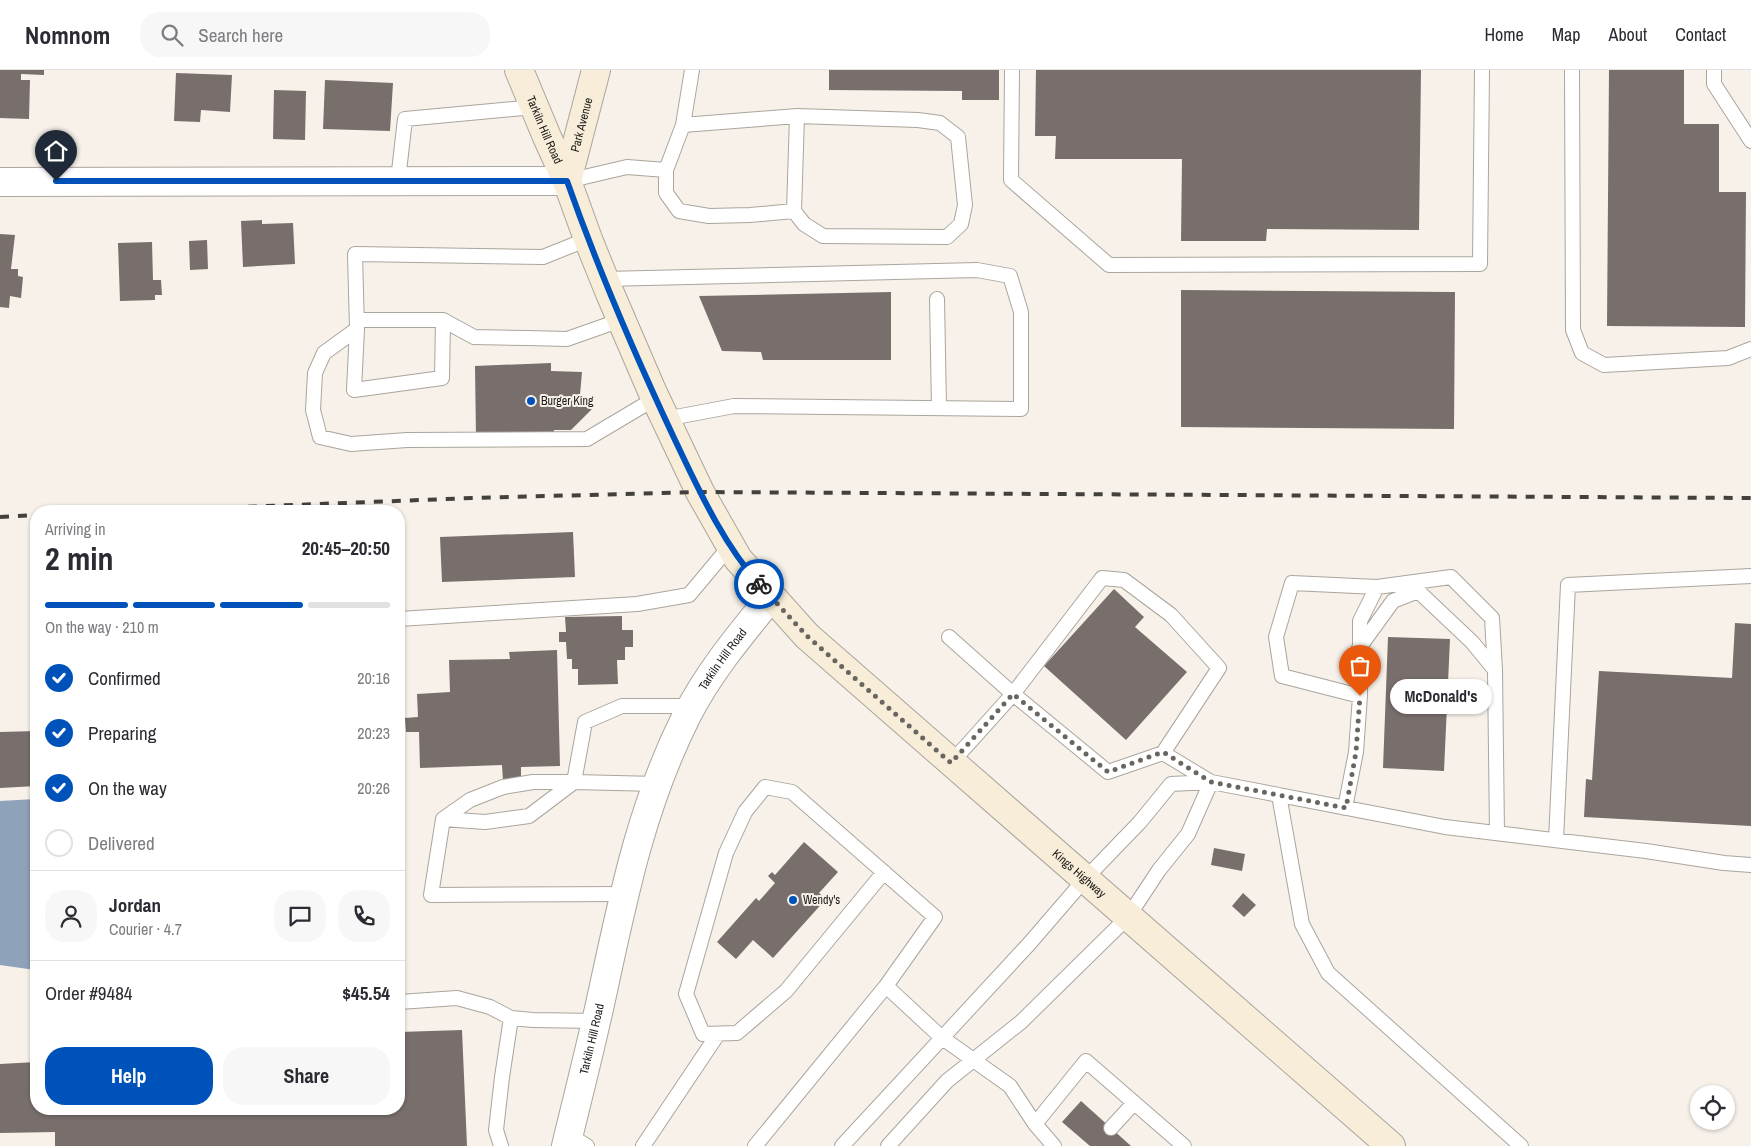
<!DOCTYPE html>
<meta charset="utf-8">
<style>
body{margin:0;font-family:"Archivo Narrow",sans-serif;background:#f7f7f7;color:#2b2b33;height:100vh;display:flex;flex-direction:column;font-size:19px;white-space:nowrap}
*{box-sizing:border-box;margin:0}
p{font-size:16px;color:#7c7c81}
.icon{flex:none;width:28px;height:28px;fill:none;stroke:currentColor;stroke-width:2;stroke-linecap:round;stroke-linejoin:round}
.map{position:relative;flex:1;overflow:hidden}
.side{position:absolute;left:30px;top:435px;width:375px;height:610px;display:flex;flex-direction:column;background:#fff;border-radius:20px;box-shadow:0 1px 4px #0004}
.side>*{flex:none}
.buttons{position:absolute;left:1690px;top:1015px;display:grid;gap:10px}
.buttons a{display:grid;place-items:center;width:45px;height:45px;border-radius:50%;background:#fff;box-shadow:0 1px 4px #0004;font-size:25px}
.pin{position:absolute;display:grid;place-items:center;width:42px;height:42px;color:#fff;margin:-51px -21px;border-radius:50% 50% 50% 0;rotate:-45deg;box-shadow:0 0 5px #0007}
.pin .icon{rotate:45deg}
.courier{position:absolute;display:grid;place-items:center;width:50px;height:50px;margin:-25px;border:4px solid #0052bb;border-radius:50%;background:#fff;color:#222;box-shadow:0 1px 6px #0007}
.bubble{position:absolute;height:35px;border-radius:18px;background:#fff;box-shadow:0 1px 4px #0004;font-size:16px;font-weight:700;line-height:35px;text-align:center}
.summary em{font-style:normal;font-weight:700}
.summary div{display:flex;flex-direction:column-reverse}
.summary{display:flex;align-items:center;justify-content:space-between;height:85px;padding:0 15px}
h1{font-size:32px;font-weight:700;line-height:38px}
.bar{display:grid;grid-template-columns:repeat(4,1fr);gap:8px 5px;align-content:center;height:60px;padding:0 15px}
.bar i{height:6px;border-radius:4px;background:#e1e1e2}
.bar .on{background:#0052bb}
.bar p{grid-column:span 4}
.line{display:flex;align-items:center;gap:12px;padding:0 15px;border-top:1px solid #e1e1e2}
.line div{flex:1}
.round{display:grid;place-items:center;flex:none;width:52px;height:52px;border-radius:20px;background:#f7f7f7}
ol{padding:0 15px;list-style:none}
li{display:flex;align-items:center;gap:15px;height:55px}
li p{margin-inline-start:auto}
li .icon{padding:5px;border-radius:50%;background:#0052bb;color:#fff;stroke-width:4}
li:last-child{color:#7c7c81}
li i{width:28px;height:28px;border:2px solid #e1e1e2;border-radius:50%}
.cta{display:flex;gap:10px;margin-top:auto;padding:10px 15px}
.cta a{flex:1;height:58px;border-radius:20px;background:#0052bb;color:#fff;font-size:20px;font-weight:700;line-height:58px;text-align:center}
.cta a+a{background:#f7f7f7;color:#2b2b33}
header{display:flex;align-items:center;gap:30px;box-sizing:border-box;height:70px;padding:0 25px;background:#fff;border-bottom:1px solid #e1e1e2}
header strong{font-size:24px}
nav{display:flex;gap:28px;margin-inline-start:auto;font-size:18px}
.search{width:350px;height:45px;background:#f7f7f7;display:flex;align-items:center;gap:12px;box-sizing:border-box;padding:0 18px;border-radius:20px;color:#7c7c81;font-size:19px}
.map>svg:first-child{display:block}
.water{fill:#8ea2b9}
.building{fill:#786e6c}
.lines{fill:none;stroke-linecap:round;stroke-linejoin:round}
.service-casing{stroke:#aaa59d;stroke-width:16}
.minor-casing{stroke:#aaa59d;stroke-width:30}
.secondary-casing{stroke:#aaa59d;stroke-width:30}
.service{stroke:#fff;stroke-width:14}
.minor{stroke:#fff;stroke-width:28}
.secondary{stroke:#f7edd8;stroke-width:28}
.rail{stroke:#43413d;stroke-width:4;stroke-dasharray:9 9;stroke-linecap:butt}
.done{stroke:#696661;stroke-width:5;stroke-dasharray:0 9}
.route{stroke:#0052bb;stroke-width:6}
.poi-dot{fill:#0052bb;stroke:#f7f1e9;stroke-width:2}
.labels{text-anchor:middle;stroke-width:4;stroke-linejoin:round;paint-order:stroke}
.street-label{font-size:12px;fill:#1d1b18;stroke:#f7f1e9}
.poi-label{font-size:12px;fill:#1d1b18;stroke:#f7f1e9;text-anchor:start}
</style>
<header>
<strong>Nomnom</strong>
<div class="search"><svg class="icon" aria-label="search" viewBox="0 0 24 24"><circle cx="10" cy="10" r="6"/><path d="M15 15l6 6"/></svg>Search here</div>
<nav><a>Home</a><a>Map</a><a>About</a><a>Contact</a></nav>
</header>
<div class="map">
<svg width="1751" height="1076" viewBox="0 0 1751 1076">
<rect width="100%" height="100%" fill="#f7f1e9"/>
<!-- water -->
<path class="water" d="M36,729V899L35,900L0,895V731Z"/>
<!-- building -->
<path class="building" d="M0,0H44V5L21,4V10H30L29,49L0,48Z
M829,0H999V30H962V21L829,20Z
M1036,0H1421L1419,160L1267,159L1266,171H1181L1182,89H1055L1056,66H1035Z
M1609,0H1684V54H1719V122H1746L1745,257L1607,256Z
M176,3L232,5L230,42L201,40L200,52L174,51Z
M325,10L393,13L390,61L323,59Z
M274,20L306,21L305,70L273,69Z
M262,150V154L293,153L295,194L243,197L241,151Z
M0,164L15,165L11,199H18V206L23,207L21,228L10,226L9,238L0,237Z
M207,170L208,199L190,200L189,171Z
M152,172L153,210H161L162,225H155V230L120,231L118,173Z
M1181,220L1455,222L1454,359L1181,357Z
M891,222V290H763L761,282L722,281L699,226Z
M551,293V301L582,302L580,325L593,338L571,360H554L553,367L476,368L475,296Z
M573,462L575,507L442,512L440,467Z
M1114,519L1144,547L1135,557L1187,602L1126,670L1044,596Z
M622,546V560H633V577H625V590H617L618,614L578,615V599H572V589H567L566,572H559V562H566L565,547Z
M1735,553L1751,554V756L1584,747L1586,709L1592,710L1599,601L1732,608Z
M1388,567L1450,569L1444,701L1383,698Z
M557,580L560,696L521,697V710L503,711L502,695L420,698L419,662H406L405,648L418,647L417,624L450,622L449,590L510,589L509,582Z
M36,661V716L0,718V662Z
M804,772L838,802L819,823L826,829L773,888L753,870L736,889L717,872L756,828L759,831L775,813L768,806L772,802L775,805Z
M1214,778L1245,784L1242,801L1211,795Z
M1243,823L1256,835L1244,847L1232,836Z
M462,960L467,1076H55V1062L0,1063V994L36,992V1039H399V962Z
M1081,1031L1131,1076H1090L1062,1052Z"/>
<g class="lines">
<defs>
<path id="service" d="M1012,0L1011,110L1109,195L1480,194L1482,0
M1572,0L1573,260L1582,283L1604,295L1728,288L1751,279
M1714,0V14L1751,71
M683,55L692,0
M398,110L405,49L534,37
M567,111L627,97L666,100V123L679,141L709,146L750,145L794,141L797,46L683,55L666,100
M794,141L804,154L823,166L947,167L961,154L965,135L958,67L940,53L918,50L797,46
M604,209L977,200L1010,206L1021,242V339L734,336L665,349
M937,229L939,338
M357,250H443L442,308L354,320L357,259L355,184L543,187L588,169
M443,250L474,267L527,268L567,269L621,250
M357,259L324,283L315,303L313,340L320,367L351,374L407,370L587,369L656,328
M399,549L637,534L689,525L730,476
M949,567L1013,624L951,693
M1359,578L1393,531L1418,521L1472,572L1495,600L1497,763
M1360,626L1282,606L1276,567L1292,513L1377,517
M1163,683L1219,598L1171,545L1124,510L1102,508L1013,624L1108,702L1163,683L1211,712
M1279,725L1445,757L1646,781L1724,793L1751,795
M1345,738L1356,682L1360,626V551L1377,517L1451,507L1492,548L1495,600
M443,749L470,730L503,717L533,712H574L585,652L622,636H692
M1556,770L1568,515L1751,506
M884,802L786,921L737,963L703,964L686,924L726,783L745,742L765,717L792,722L935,847L886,916
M624,824L431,825L443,749L485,752L529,746L574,712L657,714
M399,932L457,928L490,937L511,948
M1035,1054L1054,1076
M1111,1058L1134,1033
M569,1065L587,1076
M501,1076L496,1060L502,1007L511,948L533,950L596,951
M643,1076L718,964
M755,1076L886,916L941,967L1010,1016L1035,1054L1086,991L1184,1076
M842,1076L1029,874L1085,809L1140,752L1171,714L1211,712L1279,725L1302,854L1328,903L1521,1076
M888,1076L947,1011L1021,952L1128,847L1159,800L1188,764L1211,712"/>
<g id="minor">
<path d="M0,112L567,111"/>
<path id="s1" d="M566,1076C578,1026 591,976 602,925C623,828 641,737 686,647C708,603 740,565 771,527"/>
</g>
<g id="secondary">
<path id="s2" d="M519,0L547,67L567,111L588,169L609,221L652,321L700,422L738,489L807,566L1391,1076"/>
<path id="s3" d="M567,111L596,0"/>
</g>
</defs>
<!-- service casing -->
<use href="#service" class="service-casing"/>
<!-- minor casing -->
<use href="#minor" class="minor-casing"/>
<!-- secondary casing -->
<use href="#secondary" class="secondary-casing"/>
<!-- service -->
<use href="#service" class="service"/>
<!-- minor -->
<use href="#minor" class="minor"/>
<!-- secondary -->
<use href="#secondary" class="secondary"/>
<!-- rail -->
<path class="rail" d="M140,441L472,428L700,422L1751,428
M0,447L36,445"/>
</g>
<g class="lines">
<!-- done -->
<path class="done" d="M759,514L807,566L951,693L1013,624L1108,702L1163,682L1211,712L1346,738L1356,682L1360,626"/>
<!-- route -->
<path class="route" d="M56,111H567C598,199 635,285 675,370C699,420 722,472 759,514"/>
</g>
<!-- markers -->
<g class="poi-dot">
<circle cx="531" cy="331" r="5"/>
<circle cx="793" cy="830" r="5"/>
</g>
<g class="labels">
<!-- street labels -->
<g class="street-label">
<text dy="4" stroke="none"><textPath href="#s3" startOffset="58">Park Avenue</textPath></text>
<text dy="4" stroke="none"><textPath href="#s2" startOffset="65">Tarkiln Hill Road</textPath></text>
<text dy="4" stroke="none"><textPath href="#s1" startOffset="515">Tarkiln Hill Road</textPath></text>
<text dy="4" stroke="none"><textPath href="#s2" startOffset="1001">Kings Highway</textPath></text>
<text dy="4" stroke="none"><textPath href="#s1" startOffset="110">Tarkiln Hill Road</textPath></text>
</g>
<!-- poi labels -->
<g class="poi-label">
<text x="541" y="335">Burger King</text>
<text x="803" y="834">Wendy's</text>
</g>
</g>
</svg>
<div class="buttons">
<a><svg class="icon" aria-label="locate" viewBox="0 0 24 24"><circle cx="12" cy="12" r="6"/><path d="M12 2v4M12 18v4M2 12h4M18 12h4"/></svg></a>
</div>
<div class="pin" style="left:1360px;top:626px;background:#ea580c"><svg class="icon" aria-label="bag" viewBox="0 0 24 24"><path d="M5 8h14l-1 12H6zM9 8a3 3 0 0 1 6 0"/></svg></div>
<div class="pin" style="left:56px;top:111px;background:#1f2937"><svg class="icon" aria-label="home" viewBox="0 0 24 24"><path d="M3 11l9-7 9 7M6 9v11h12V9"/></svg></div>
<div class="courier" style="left:759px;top:514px"><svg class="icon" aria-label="bike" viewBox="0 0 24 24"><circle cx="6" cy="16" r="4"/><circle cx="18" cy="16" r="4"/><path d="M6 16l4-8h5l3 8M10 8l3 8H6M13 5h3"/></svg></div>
<div class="bubble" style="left:1390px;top:609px;width:102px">McDonald's</div>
<section class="side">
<div class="summary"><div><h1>2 min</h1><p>Arriving in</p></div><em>20:45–20:50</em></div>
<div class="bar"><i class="on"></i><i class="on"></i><i class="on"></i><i></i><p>On the way · 210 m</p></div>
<ol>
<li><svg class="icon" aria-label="check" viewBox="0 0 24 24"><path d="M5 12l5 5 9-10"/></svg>Confirmed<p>20:16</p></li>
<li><svg class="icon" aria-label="check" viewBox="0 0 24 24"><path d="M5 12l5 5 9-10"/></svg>Preparing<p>20:23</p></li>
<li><svg class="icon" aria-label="check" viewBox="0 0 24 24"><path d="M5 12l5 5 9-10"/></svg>On the way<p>20:26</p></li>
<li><i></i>Delivered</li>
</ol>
<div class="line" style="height:90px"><a class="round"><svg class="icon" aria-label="person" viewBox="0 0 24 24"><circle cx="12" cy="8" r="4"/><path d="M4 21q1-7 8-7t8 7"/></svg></a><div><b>Jordan</b><p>Courier · 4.7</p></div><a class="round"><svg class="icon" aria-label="chat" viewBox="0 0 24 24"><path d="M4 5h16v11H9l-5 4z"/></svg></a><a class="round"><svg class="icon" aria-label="phone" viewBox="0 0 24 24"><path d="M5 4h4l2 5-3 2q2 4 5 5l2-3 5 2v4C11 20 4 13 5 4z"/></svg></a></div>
<div class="line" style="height:65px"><div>Order #9484</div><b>$45.54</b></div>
<div class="cta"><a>Help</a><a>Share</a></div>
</section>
</div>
